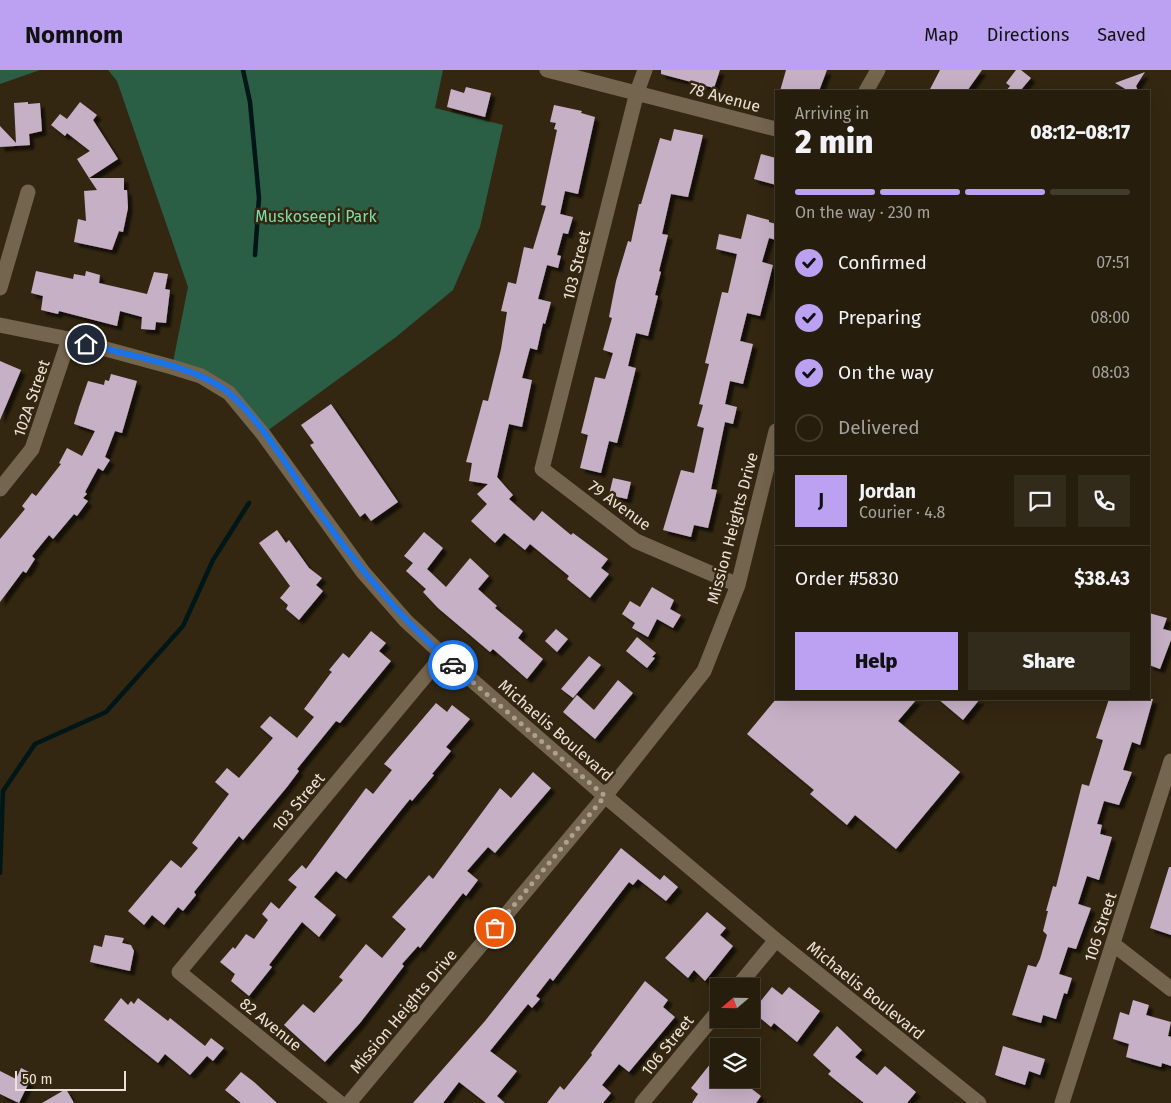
<!DOCTYPE html>
<meta charset="utf-8">
<style>
body{margin:0;font-family:"Fira Sans",sans-serif;background:#322a1b;color:#f1f3f6;height:100vh;display:flex;flex-direction:column;font-size:19px;white-space:nowrap}
*{box-sizing:border-box;margin:0}
p{font-size:16px;color:#a4a29d}
.icon{flex:none;width:28px;height:28px;fill:none;stroke:currentColor;stroke-width:2;stroke-linecap:round;stroke-linejoin:round}
.map{position:relative;flex:1;overflow:hidden}
.drawer{position:absolute;left:775px;top:20px;width:375px;height:610px;display:flex;flex-direction:column;background:#261d0d;border-radius:0px;box-shadow:0 5px 20px #0002,0 0 0 1px #423b2e}
.drawer>*{flex:none}
.needle{width:32px;rotate:250deg}
.fabs{position:absolute;left:710px;top:908px;display:grid;gap:10px}
.fabs a{display:grid;place-items:center;width:50px;height:50px;border-radius:0px;background:#261d0d;box-shadow:0 5px 20px #0002,0 0 0 1px #423b2e;font-size:25px}
.scale{position:absolute;left:15px;bottom:12px;width:111px;box-sizing:border-box;padding-left:5px;border:2px solid #ebe2d5;border-top:0;font-size:14px;line-height:18px;white-space:nowrap;color:#ebe2d5;-webkit-text-stroke:4px #332711;paint-order:stroke}
.pin{position:absolute;display:grid;place-items:center;width:42px;height:42px;color:#fff;margin:-21px;border:2px solid #fff;border-radius:50%;box-shadow:0 1px 5px #0007}
.courier{position:absolute;display:grid;place-items:center;width:50px;height:50px;margin:-25px;border:4px solid #1a73e8;border-radius:50%;background:#fff;color:#222;box-shadow:0 1px 6px #0007}
.headline em{font-style:normal;font-weight:800}
.headline div{display:flex;flex-direction:column-reverse}
.headline{display:flex;align-items:center;justify-content:space-between;height:85px;padding:0 20px}
h1{font-size:32px;font-weight:800;line-height:38px}
.bar{display:grid;grid-template-columns:repeat(4,1fr);gap:8px 5px;align-content:center;height:60px;padding:0 20px}
.bar i{height:6px;border-radius:4px;background:#423b2e}
.bar .on{background:#bca0f2}
.bar p{grid-column:span 4}
.line{display:flex;align-items:center;gap:12px;padding:0 20px;border-top:1px solid #423b2e}
.line div{flex:1}
.round{display:grid;place-items:center;flex:none;width:52px;height:52px;border-radius:0px;background:#322a1b}
ol{padding:0 20px;list-style:none}
li{display:flex;align-items:center;gap:15px;height:55px}
li p{margin-inline-start:auto}
li .icon{padding:5px;border-radius:50%;background:#bca0f2;color:#111;stroke-width:4}
li:last-child{color:#a4a29d}
li i{width:28px;height:28px;border:2px solid #423b2e;border-radius:50%}
.action{display:flex;gap:10px;margin-top:auto;padding:10px 20px}
.action a{flex:1;height:58px;border-radius:0px;background:#bca0f2;color:#111;font-size:20px;font-weight:800;line-height:58px;text-align:center}
.action a+a{background:#322a1b;color:#f1f3f6}
header{display:flex;align-items:center;gap:30px;box-sizing:border-box;height:70px;padding:0 25px;background:#bca0f2;color:#111}
header strong{font-size:24px}
nav{display:flex;gap:28px;margin-inline-start:auto;font-size:18px}
.map>svg:first-child{display:block}
.green{fill:#2a5e45}
.lines{fill:none;stroke-linecap:round;stroke-linejoin:round}
.stream{stroke:#001617;stroke-width:4.5}
.building{fill:#c6b0c6;filter:url(#shadow)}
.minor{stroke:#74654e;stroke-width:15}
.done{stroke:#aba190;stroke-width:5;stroke-dasharray:0 9}
.route{stroke:#1a73e8;stroke-width:6}
.labels{text-anchor:middle;stroke-width:5;stroke-linejoin:round;paint-order:stroke}
.street-label{font-size:16px;fill:#ebe2d5;stroke:#332711}
.park-label{font-size:16px;fill:#7dddad;stroke:#332711}
</style>
<header>
<strong>Nomnom</strong>
<nav><a>Map</a><a>Directions</a><a>Saved</a></nav>
</header>
<div class="map">
<svg width="1171" height="1033" viewBox="0 0 1171 1033">
<defs>
<filter id="shadow"><feDropShadow dx="4.5" dy="4.5" stdDeviation="1" flood-color="#0009"/></filter>
</defs>
<rect width="100%" height="100%" fill="#332711"/>
<!-- green -->
<path class="green" d="M0,0H40L0,14Z
M108,0H443L435,38L503,55L480,157L453,220L396,267L263,364L242,337L172,297L188,217L117,11Z"/>
<g class="lines">
<!-- stream -->
<path class="stream" d="M243,0L250,32L259,128L255,185
M0,803L3,721L35,674L106,642L183,556L213,490L249,433"/>
</g>
<!-- building -->
<path class="building" d="M661,0H720L714,18L661,4Z
M786,0H827L819,21H780Z
M940,0H982L967,21H929Z
M1016,0H1021L1031,8L1020,21H1006L1010,16L1006,13Z
M1145,2L1136,16L1138,21H1129L1115,13Z
M466,17L491,23L485,47L447,37L451,19L464,23Z
M28,32V34L40,33L42,61L29,64L30,75L0,77V56L16,73L14,33Z
M80,32L97,45L93,50L118,89L89,108L77,89L90,81L67,63L65,66L51,55L60,44L67,49Z
M554,35L582,41L581,43L595,47L578,124L565,121L560,144L573,147L568,164L563,163L557,185L561,186L558,198L547,195L538,229L551,232L545,254L543,253L537,280L530,278L522,308L532,310L522,357L509,354L497,407L513,425L509,429L534,451L542,441L571,465L573,463L608,489L601,498L609,504L590,528L567,509L569,506L530,474L525,480L504,463L495,473L471,451L487,434L477,424L488,414L469,411L472,393L466,392L483,330L488,331L501,279L507,242L501,241L508,212L516,214L524,177L533,179L546,136L541,135L557,60L554,59L556,53L550,52Z
M674,59L703,65L688,127L671,124L662,164L668,165L659,201L661,202L655,225L658,226L648,266L636,263L628,296L636,298L624,346L617,373L609,371L601,403L580,398L588,365L581,363L595,307L605,309L613,283L603,280L612,248L609,247L616,211L628,171L631,172L639,134H641L660,68L671,71Z
M761,84L776,88V115L754,109Z
M89,108H124V120H127L128,138L123,162L119,161L112,180L74,172L78,149L86,151L84,121L97,120Z
M747,144L769,150V152L776,154V170L769,168L762,192L773,195L760,246L747,243L740,271L753,274L743,314L730,311L725,334L737,337L733,354L725,352L711,419L717,420L708,458L694,455L691,467L663,460L681,400L694,403L704,358L697,356L703,335L699,334L709,294L705,293L722,222L728,223L737,184L716,179L719,164L741,169Z
M36,201L73,209L74,204L85,206L86,201L100,205L99,213L147,224L154,202L168,204L165,219L170,220L166,253L156,252L155,260L141,259L142,247L120,241L117,256L59,241L58,244L41,240L43,226L31,223Z
M0,291L21,300L0,350Z
M111,304L137,311L122,363L115,361L105,387L110,390L103,401L98,398L85,422L87,424L83,428L88,431L77,446L74,444L53,469L49,465L32,486L35,489L26,503L23,501L0,532V469L25,439L22,436L32,423L36,426L61,394L59,393L67,378L82,386L95,361L74,354L79,337L88,311L104,315L105,310L109,311Z
M331,334L398,432L371,451L365,443L360,447L310,375L314,373L301,355Z
M613,408L631,412L627,429L609,425Z
M277,460L286,473L289,470L309,498L322,508L316,515L323,521L299,550L286,539L288,535L280,528L290,516L259,473Z
M424,462L443,478L427,499L446,517L470,488L489,506L478,519L497,536L495,538L523,561L518,568L543,589L527,609L493,579L490,582L438,538L423,522L426,519L406,501L413,493L404,486Z
M652,517L674,530L670,539L681,545L673,558L657,549L648,567L632,558L635,553L622,544L630,531L640,537Z
M1149,543L1167,548L1163,559L1171,561V570L1160,599L1149,595Z
M556,559L568,569L557,582L545,571Z
M371,561L386,573L379,581L391,591L340,653L336,651L297,699L299,701L287,717L243,770L239,766L194,822L196,825L183,841L178,837L164,855L152,845L144,855L128,841L171,790L181,798L198,778L192,773L229,724L215,712L227,698L239,708L273,668L260,657L270,646L297,668L314,647L304,639L330,604L332,602L329,600L343,583L349,588Z
M637,567L656,583L652,587L655,588L647,598L626,581Z
M589,586L601,595L573,628L561,619Z
M618,610L633,623L595,669L563,642L577,625L594,640Z
M776,629H917L898,651L960,702L896,779L855,745L847,755L810,724L814,720L747,664Z
M938,629H980L963,650Z
M1109,629H1153L1140,675L1132,672L1123,700L1132,702L1119,735L1104,731L1097,754L1102,755L1100,764L1112,767L1099,810L1087,806L1078,834L1091,838L1076,879L1068,877L1059,904L1072,908L1067,924L1064,923L1056,949L1043,945L1041,953L1012,945L1028,895L1036,897L1040,889L1047,865L1043,861L1048,841H1046L1053,816L1056,817L1082,714L1089,716L1103,670L1096,668Z
M436,633L447,642L452,635L470,649L446,677L451,681L432,704L434,705L412,731L410,729L346,809L336,801L314,827L336,845L319,867L302,852L269,895L272,897L249,926L231,911L235,904L220,892L233,877L235,879L246,864L254,869L268,850L262,844L271,832L279,839L297,817L288,810L302,795L306,799L366,718L373,724L392,700L384,694Z
M533,702L551,718L495,783L488,777L467,801L478,810L466,826L463,823L420,878L418,876L402,894L404,896L360,953L325,992L284,955L303,934L314,943L343,910L339,907L366,874L382,888L406,859L392,847L429,805L433,809L500,718L511,728Z
M621,778L660,810L664,805L678,817L666,831L638,809L633,815L629,812L553,911L550,908L536,926L540,929L532,938L528,934L490,981L517,1001L497,1026L505,1033H486L459,1012L443,1033H413L485,951Z
M1169,797H1171V865L1150,858Z
M707,842L726,858L720,865L733,876L705,911L694,900L688,908L665,888Z
M105,865L124,868L122,873L131,875L134,881L130,901L90,892L94,875L102,877Z
M645,911L668,930L663,937L675,947L629,1002L619,994L602,1015L611,1023L603,1033H547L560,1016L564,1020L592,985L591,983Z
M772,917L782,925L789,917L820,941L797,972L774,953L771,957L759,947L761,944L755,938Z
M121,928L128,935L131,931L134,934L138,928L168,951L170,948L205,976L211,968L224,978L213,991L207,986L190,1005L165,984L158,993L104,950Z
M1133,930L1149,935L1146,945L1171,952L1168,966L1171,967V996L1162,993L1161,997L1126,987L1129,974L1113,969L1120,942L1129,945Z
M837,956L862,980L855,987L877,1005L885,996L916,1022L907,1033H864L828,1004L831,1001L813,985Z
M1003,976L1045,989L1040,1005L1029,1001L1025,1015L995,1005Z
M719,983V1009H739L761,1026L756,1033H692L698,1024L691,1018Z
M21,998L33,1004L19,1033L0,1024V1001L16,1009Z
M241,1002L254,1012L277,1033H241L225,1020Z
M66,1019L74,1033H42Z"/>
<g class="lines">
<!-- minor -->
<path class="minor" d="M547,0L776,59
M645,0L637,22L542,399L636,471L738,515
M866,21L878,0
M0,218L28,122
M0,255L69,269L172,297L201,306L229,323L263,364L363,502L406,551L443,585L605,726L776,870L979,1033
M0,419L32,379L69,269
M1113,874L1171,919
M738,916L776,870
M340,1033L179,902L443,585
M349,1033L605,726L704,601L738,515L776,361
M642,1033L719,940
M1062,1033L1171,691"/>
</g>
<g class="lines">
<!-- done -->
<path class="done" d="M453,595L605,726L495,858"/>
<!-- route -->
<path class="route" d="M86,274C127,285 197,296 229,323C260,349 292,404 316,438C356,495 400,548 453,595"/>
</g>
<g class="labels">
<!-- street labels -->
<g class="street-label">
<text transform="translate(725 27) rotate(15)" y="6">78 Avenue</text>
<text transform="translate(576 195) rotate(-76)" y="6">103 Street</text>
<text transform="translate(31 328) rotate(-71)" y="6">102A Street</text>
<text transform="translate(620 435) rotate(36)" y="6">79 Avenue</text>
<text transform="translate(732 458) rotate(-75)" y="6">Mission Heights Drive</text>
<text transform="translate(556 660) rotate(41)" y="6">Michaelis Boulevard</text>
<text transform="translate(298 732) rotate(-50)" y="6">103 Street</text>
<text transform="translate(1100 857) rotate(-72)" y="6">106 Street</text>
<text transform="translate(866 920) rotate(39)" y="6">Michaelis Boulevard</text>
<text transform="translate(403 941) rotate(-50)" y="6">Mission Heights Drive</text>
<text transform="translate(271 954) rotate(39)" y="6">82 Avenue</text>
<text transform="translate(667 975) rotate(-51)" y="6">106 Street</text>
</g>
<!-- park labels -->
<g class="park-label">
<text x="316" y="152">Muskoseepi Park</text>
</g>
</g>
</svg>
<div class="fabs">
<a><svg class="needle" viewBox="-14 -14 28 28"><path d="M0-13l5 13h-10z" fill="#e53935"/><path d="M0 13l5-13h-10z" fill="#a4a29d"/></svg></a>
<a><svg class="icon" aria-label="layers" viewBox="0 0 24 24"><path d="M12 4l9 5-9 5-9-5zM3 14l9 5 9-5"/></svg></a>
</div>
<div class="scale">50 m</div>
<div class="pin" style="left:495px;top:858px;background:#ea580c"><svg class="icon" aria-label="bag" viewBox="0 0 24 24"><path d="M5 8h14l-1 12H6zM9 8a3 3 0 0 1 6 0"/></svg></div>
<div class="pin" style="left:86px;top:274px;background:#1f2937"><svg class="icon" aria-label="home" viewBox="0 0 24 24"><path d="M3 11l9-7 9 7M6 9v11h12V9"/></svg></div>
<div class="courier" style="left:453px;top:595px"><svg class="icon" aria-label="car" viewBox="0 0 24 24"><path d="M5 17H2v-5l4-1 3-4h7l3 4 3 1v5h-3M9 17h6M6 11h13"/><circle cx="7" cy="17" r="2"/><circle cx="17" cy="17" r="2"/></svg></div>
<section class="drawer">
<div class="headline"><div><h1>2 min</h1><p>Arriving in</p></div><em>08:12–08:17</em></div>
<div class="bar"><i class="on"></i><i class="on"></i><i class="on"></i><i></i><p>On the way · 230 m</p></div>
<ol>
<li><svg class="icon" aria-label="check" viewBox="0 0 24 24"><path d="M5 12l5 5 9-10"/></svg>Confirmed<p>07:51</p></li>
<li><svg class="icon" aria-label="check" viewBox="0 0 24 24"><path d="M5 12l5 5 9-10"/></svg>Preparing<p>08:00</p></li>
<li><svg class="icon" aria-label="check" viewBox="0 0 24 24"><path d="M5 12l5 5 9-10"/></svg>On the way<p>08:03</p></li>
<li><i></i>Delivered</li>
</ol>
<div class="line" style="height:90px"><b class="round" style="background:#bca0f2;color:#111">J</b><div><b>Jordan</b><p>Courier · 4.8</p></div><a class="round"><svg class="icon" aria-label="chat" viewBox="0 0 24 24"><path d="M4 5h16v11H9l-5 4z"/></svg></a><a class="round"><svg class="icon" aria-label="phone" viewBox="0 0 24 24"><path d="M5 4h4l2 5-3 2q2 4 5 5l2-3 5 2v4C11 20 4 13 5 4z"/></svg></a></div>
<div class="line" style="height:65px"><div>Order #5830</div><b>$38.43</b></div>
<div class="action"><a>Help</a><a>Share</a></div>
</section>
</div>
